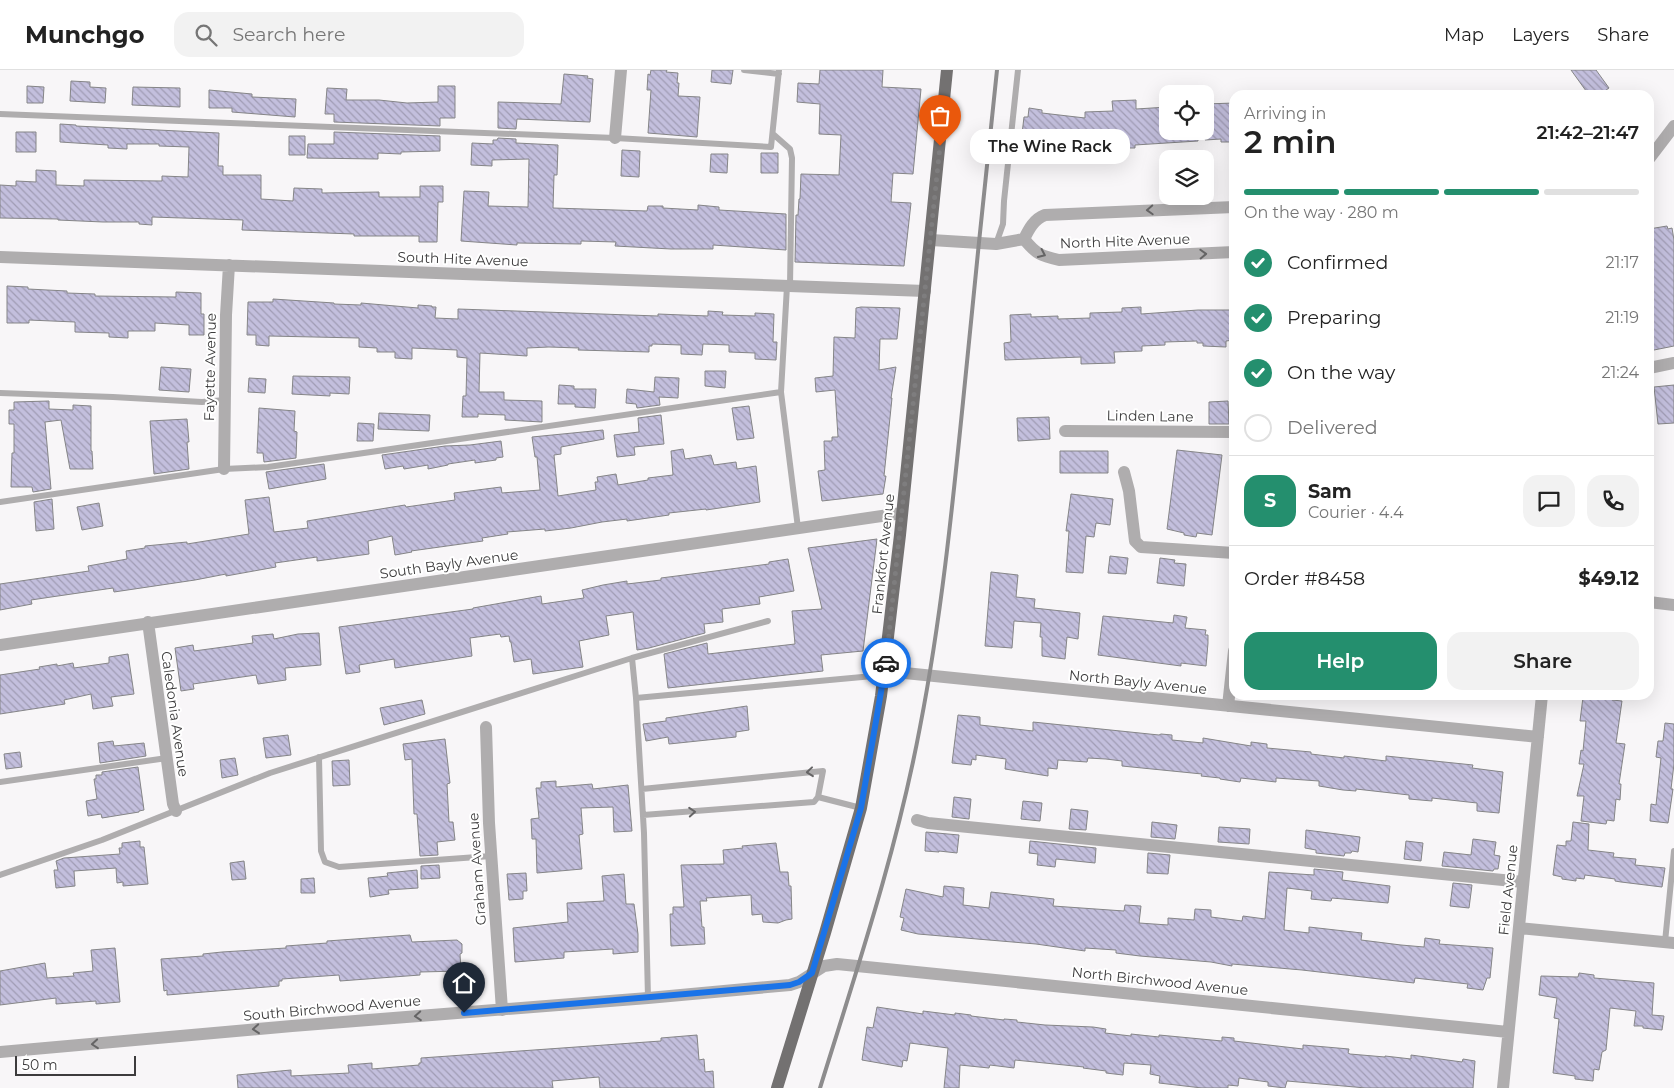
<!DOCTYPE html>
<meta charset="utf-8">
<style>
body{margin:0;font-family:Montserrat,sans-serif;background:#f2f2f2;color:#222;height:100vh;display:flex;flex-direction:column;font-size:19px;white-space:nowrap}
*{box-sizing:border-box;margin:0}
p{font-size:16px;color:#767676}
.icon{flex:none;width:28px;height:28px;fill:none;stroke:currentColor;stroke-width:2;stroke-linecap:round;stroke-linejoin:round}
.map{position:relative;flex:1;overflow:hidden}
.drawer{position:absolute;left:1229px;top:20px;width:425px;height:610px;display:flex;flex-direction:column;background:#fff;border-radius:15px;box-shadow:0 5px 20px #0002}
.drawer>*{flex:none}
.tools{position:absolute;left:1159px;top:15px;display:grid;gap:10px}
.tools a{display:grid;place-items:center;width:55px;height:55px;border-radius:10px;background:#fff;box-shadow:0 5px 20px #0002;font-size:25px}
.scale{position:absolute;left:15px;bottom:12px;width:121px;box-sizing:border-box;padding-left:5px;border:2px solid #3d3c3d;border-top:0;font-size:14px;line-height:18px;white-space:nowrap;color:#3d3c3d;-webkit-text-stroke:4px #fff;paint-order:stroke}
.pin{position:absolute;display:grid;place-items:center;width:42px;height:42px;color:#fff;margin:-51px -21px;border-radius:50% 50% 50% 0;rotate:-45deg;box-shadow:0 0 5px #0007}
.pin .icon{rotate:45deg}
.courier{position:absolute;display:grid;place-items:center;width:50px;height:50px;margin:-25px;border:4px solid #1a73e8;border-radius:50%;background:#fff;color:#222;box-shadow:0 1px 6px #0007}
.bubble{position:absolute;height:35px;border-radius:15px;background:#fff;box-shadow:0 5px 20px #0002;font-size:16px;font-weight:600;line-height:35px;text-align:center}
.headline em{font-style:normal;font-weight:600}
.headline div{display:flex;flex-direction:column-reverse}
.headline{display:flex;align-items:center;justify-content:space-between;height:85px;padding:0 15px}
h1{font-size:32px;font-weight:600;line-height:38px}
.bar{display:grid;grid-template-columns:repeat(4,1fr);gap:8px 5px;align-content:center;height:60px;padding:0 15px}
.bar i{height:6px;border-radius:4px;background:#e0e0e0}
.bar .selected{background:#248f6e}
.bar p{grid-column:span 4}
.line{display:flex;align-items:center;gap:12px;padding:0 15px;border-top:1px solid #e0e0e0}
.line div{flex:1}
.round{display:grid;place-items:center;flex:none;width:52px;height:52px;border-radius:15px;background:#f2f2f2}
ol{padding:0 15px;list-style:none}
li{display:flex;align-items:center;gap:15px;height:55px}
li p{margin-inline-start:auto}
li .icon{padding:5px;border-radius:50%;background:#248f6e;color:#fff;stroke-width:4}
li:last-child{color:#767676}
li i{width:28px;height:28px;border:2px solid #e0e0e0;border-radius:50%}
.action{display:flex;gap:10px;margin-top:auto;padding:10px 15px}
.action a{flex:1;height:58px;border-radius:15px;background:#248f6e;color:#fff;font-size:20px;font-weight:600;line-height:58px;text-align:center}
.action a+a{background:#f2f2f2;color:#222}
header{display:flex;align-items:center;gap:30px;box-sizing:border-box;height:70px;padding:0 25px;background:#fff;border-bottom:1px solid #e0e0e0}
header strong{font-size:24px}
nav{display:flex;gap:28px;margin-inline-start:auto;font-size:18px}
.search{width:350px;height:45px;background:#f2f2f2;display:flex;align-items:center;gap:12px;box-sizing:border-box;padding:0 18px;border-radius:15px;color:#767676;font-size:19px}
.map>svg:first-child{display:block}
.building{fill:url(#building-back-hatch);stroke:#858587}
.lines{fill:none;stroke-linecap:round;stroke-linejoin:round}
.lane{stroke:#afadae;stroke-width:6}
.street{stroke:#afadae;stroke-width:12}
.primary{stroke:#737171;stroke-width:12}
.rail{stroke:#8d8c8d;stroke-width:4}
.oneway{stroke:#656465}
.done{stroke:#7e7d7e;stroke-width:5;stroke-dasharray:0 9}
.route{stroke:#1a73e8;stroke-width:6}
.labels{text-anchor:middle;stroke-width:4;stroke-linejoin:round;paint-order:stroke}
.street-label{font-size:14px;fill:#3d3c3d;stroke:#fff}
</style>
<header>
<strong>Munchgo</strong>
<div class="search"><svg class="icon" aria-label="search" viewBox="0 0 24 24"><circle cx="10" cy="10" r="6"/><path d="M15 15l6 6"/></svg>Search here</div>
<nav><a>Map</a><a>Layers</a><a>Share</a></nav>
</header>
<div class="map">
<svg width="1674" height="1018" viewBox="0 0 1674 1018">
<defs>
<pattern id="building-back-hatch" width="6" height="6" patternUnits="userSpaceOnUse" patternTransform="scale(1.25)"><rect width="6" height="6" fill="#c3bfdd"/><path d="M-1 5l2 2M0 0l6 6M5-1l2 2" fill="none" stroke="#a09cb4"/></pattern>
</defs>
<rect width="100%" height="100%" fill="#f8f6f8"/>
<!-- building -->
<path class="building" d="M651,0H667L666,2L678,3L677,13H679L678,26L700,27L697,67L648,63L651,20H647L648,4L650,5Z
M712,0H733L731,14L711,12Z
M820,0H883L882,17L921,19L913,104L893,103L891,132L911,133L904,196L795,192L796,145H798L799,129H800L801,104L839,105L841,65L819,64L820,34L797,32L798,13L819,14Z
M1571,0H1596L1609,18L1599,25H1589Z
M564,4L588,6L587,8L593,9L590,52L517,49L516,59L498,58V32L561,34Z
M71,11L90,12V17L106,18L105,33L70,31Z
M27,16L44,17L43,33H27Z
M438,16H455V48H440V56L334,52V44H325L327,18L347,19L346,30H379L407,33L438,32Z
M133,17L180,18V37L132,35Z
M209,20L252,24V27L296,29L295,47L232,42V38H209Z
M1136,30V39L1168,37V61H1197L1198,71L1135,75V78H1100V80L1079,81L1067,80V83L1043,79L1042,84L1020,81L1024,47H1028L1029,38L1042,40V43L1085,48V42L1113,41L1112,31Z
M1234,33V72H1221V69L1205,70V34Z
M60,54L76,55V56L219,63L218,96H223V105H261V129L293,131L294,118L322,119V123L379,122V127H420V116H443V132H438L437,172H419V166H354V164L242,160L243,150L152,147V155L139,154V152H103L58,150V149L0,148V115L16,116V111L36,112V100L56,101V115L84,116V110L162,111V106L188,107L189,77L159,76V74H127V79L108,78V75L60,72Z
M16,62H36V82H16Z
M334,62L440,66V81L401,82V84L378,83V89L307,88L308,74H334Z
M289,66H305V85H289Z
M498,68L516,69V73L558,75L557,105H554L553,138L647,141L648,136H663V138L698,140V135L719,137V140L786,144V180L713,175V179H671L615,176L616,172L581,171V174L517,173V175L461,171L464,121L489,122L488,136L528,137L529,89L492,90V96L471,95L472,73L493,74V70H497Z
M622,80L640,81L639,107L621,106Z
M761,83H778V103H761Z
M711,84H728L727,103L710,102Z
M1667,156L1668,159L1672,158L1674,170V276L1649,281V159Z
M7,216L28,217V219L67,221V223L95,224V226L176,227V222L201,223V244H204V265H189V255L155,253V261H128V268L109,267V263L75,262V252L29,250V253H7Z
M273,229L334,233V234L361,235V233L418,238V235L432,236V237H436L435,248L458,249V239L658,246V244L708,246V241L723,242L722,245L755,246V243L774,244L773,272H777L776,290L755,289V283L729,282V275L703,274L702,285L681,284V275L652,274V276H649V282L578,280L579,278L549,277L527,278V286L480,283L479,322H504V330L542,331V352L505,350V345L478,344V347H462L463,326H466L467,288L457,287V280L412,278V289L395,288V282H377V278L359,277V268L269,266V276L256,275V265H247L248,232H273Z
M861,237L900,238L897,269H880L879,300L896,297L891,328H892L884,406H886L883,424L822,431L818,401L825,400L824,371H832V367H838L835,320L816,322L815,308L833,306L834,267L855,268L856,238Z
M1141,237V244L1198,240H1234V270L1226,271V277L1203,276V273H1197V271L1165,272V275L1142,276V281L1114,282L1115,293L1081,294V287L1005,290L1004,273L1011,272L1010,245L1031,244V247L1058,246V249L1090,248V243L1122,242V238Z
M161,297L191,299L189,322L159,320Z
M705,301H726L725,318L705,316Z
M293,306L350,307L349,324L330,323V326L292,324Z
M655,307L679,308L678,328L659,327L660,335L637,338L636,334L626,333L627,319L654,322Z
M249,308L266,309L265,323L248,322Z
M559,315L574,316V319H596L595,338L575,337V334H558Z
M1674,315V353L1658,354L1654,317Z
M49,331V339L73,340V335L91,336V381H92L93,399H70L61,350L45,352L51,419L33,422L32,417H11L12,383H14V354H9V340H14V332Z
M1228,331L1229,354H1209V332Z
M749,336L754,368L737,370L732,338Z
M259,338L295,341L294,361L297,362L296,388L264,392L263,383H257Z
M379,343L430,345L429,361L378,359Z
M661,345L664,374L634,377L635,385L617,387L614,365L639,362L638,348Z
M1049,347L1050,369L1018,371L1017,348Z
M187,349L189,372H187L189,399L154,404L150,351Z
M358,353L374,354L373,371H357Z
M603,360L604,369L561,377V384L554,385L558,426L596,420L595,412H598L597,407L616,404L618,415L648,410V408L673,405L671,381L683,379L685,389L711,385L714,395L736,392L737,399L756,396L760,432L706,440V439L669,443V445L627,451V449L602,452L571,458L545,461V459L507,462L508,464L482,468L483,471L411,481L412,482L395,485L392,466L368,471L369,484L317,491V487L275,493L276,497L226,506V504L195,510L114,522L113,518L51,527L31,530L32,534L0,540V514L89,501L88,496L127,489L126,481L145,478V476L187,472V474L249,464L245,430L269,427L274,462L308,458L307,451L405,435L406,437L455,430L454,423L501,417L502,423L540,420L537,387H535L532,367Z
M501,371L503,387L496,388V390L475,393V390L448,394V395L428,399V395L404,399L403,396L385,399L382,385L445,376L470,375Z
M1177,380L1222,385L1212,465L1197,463L1196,467L1184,465V463L1167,459Z
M1060,381H1108V403H1060Z
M324,394L326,409L269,419L266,402Z
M1071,424L1113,429L1110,455L1096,453L1094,467L1086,466L1083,503L1066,502L1069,461H1066Z
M52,429L54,459L36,461L34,432Z
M99,433L103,456L82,460L77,437Z
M877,469L863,581L821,585L823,601L668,618L664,584L707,573L708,584L795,574L792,541L822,539L808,478Z
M1110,486L1128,488L1126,504L1108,503Z
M1160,488L1175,490L1174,493L1186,494L1184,516L1157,513Z
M788,489L794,521L759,527L760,534L722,539L723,552L704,554L705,563L649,578L637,580L633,542L606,546L609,565L579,571L583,597L533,604L531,589L514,592L511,572H510L509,566L501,567L500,564L470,568L472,586L395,598L394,589L359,595L360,602L346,604L339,557L473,539V538L541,526L542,534L584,528L582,520L603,515L627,511V514L661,510V508L769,494V492Z
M991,502L1018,505L1016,527L1035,529L1034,538L1080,543L1078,569L1067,567L1065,589L1042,586V567H1040L1041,553L1014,551L1012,578L985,576Z
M1174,545L1187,547L1185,558L1206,560L1205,565H1208V573L1206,596L1181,593V596L1098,585L1103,546L1173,553Z
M319,563L321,595L285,598L286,610L258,614L256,605L193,614L194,619L181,621L175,578L193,575L194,581L253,573L252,566L273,564L274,569L298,564Z
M128,584L134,624L111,627L113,636L93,639L91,624L64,630L65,634L0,644V605L40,599L39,597L57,594V596L73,593L74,598L109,593V587Z
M1599,625L1613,627L1612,630L1622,631L1616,673L1625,674L1619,714H1621L1620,730L1616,729L1614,751L1607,750L1606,754L1581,751L1584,726H1577L1584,694H1579L1581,680L1583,681L1586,651H1580L1583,627L1599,629Z
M422,630L425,644L384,655L380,638Z
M747,636L749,660L736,662V667L669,674L668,667L646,671L643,654L666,651V648Z
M958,645L980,647V655L1033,661V652L1159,665L1161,664L1172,665V670L1203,673V668L1251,676V672L1267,674V678L1311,682V684L1344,688V686L1386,691V686L1473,695L1472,698L1503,702L1499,743L1477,741V733L1432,728V731L1409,729V725L1356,719V721L1343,720L1319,716V711L1276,708V712L1241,708L1240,712L1220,709V708L1201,706L1202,704L1122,696V691L1106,689L1088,688L1087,692L1058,690L1057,699L1048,698V706L1005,699L1006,689L976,685V690L972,689L971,695L952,693Z
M1665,653L1674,654V694L1671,719H1673L1668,753L1650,751L1651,734L1656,735L1661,688L1656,687L1658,671H1663Z
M288,665L291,685L266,688L263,668Z
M445,669L450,713L447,714L449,752H453L455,770L437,772L438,785L420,786L417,744H414L412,689L405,690L403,674Z
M113,671L114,676L144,673L146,686L100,693L98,673Z
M20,682L22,697L6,699L4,684Z
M235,688L238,705L222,708L220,690Z
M349,690L350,715L333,716L332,691Z
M138,697L144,740L139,741V742L102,748L101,744L88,746L86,731L97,729L94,709H96V705H102V702Z
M556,711V717L592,714L593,719L628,715L632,761L614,762L613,737L581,738L583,764L579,765L582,799L537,803L536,769H532L531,749L539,748L536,718H541V712Z
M954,727L971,729L969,749L952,747Z
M1023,731L1042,733L1040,751L1021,749Z
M1071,739L1088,741L1086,760L1069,759Z
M1152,752L1177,755L1175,769L1151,767Z
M1573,752L1589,754L1588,780L1614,783L1613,787L1636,789L1635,795L1665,798L1662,817L1621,812L1615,811V809L1585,805L1584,809L1576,808V811L1562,809V807L1553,805L1557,775L1566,776V771H1571Z
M1219,757L1250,759L1249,774L1218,772Z
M1306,760L1360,767L1358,782L1352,781L1351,783H1345L1344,786L1316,783V780L1305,778Z
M926,762L959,765L957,783L939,781V782L925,781Z
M1473,769L1496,772L1494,785L1500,786L1498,799H1494L1493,801L1442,796L1444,782L1471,785Z
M140,771V777H144L148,814L123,816V812L117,813L116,798L74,801L75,816L56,818L54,800H58L56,791L64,788L120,784L119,778H122V773Z
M1030,771L1096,778L1095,793L1056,789L1055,797L1037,795L1038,784L1029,783Z
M1406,771L1423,773L1421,791L1404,789Z
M776,773L780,802H788L789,816H791L792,849L786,850L778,853L763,852L762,844L752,845L751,825L706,828L707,831H700L702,857H704L705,874L671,876L670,844H673V837H684L681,795L724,794L723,780L743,778L742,776Z
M1148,783L1170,785L1168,804L1147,803Z
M244,791L246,809L232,810L230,793Z
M439,795L440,808L421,809V796Z
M1314,799L1343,802L1342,810L1390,816L1388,833L1332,828L1331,831L1311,829L1312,821L1287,818L1284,860L1309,863V857L1362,863L1361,870L1401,875L1424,877L1425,868L1440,870L1439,874L1493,878L1490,908H1487L1483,920L1467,918L1468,914L1415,908L1414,913L1302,900L1232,894V896L1211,892L1140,886L1116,883V880L1085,878V881L1036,874L918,864L901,860L904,848L900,847L906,819L943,827L944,816L964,818L963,835L989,838L991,822L1054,829L1053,836L1124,841L1125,835L1141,836L1139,853L1168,855V848L1194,850L1195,839L1211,840V847L1242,851L1243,846L1265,849L1269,802L1314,805Z
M417,800L418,818L388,820L389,824L370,827L368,808L388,806L387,803Z
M526,803L527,821H523V829L509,830L507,804Z
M624,804L626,834H634L638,864V882L613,884V879L564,882V888L515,892L513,858L568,852L567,833L604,831L602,806Z
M314,808L315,823H301V809Z
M1453,813L1472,815L1469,838L1450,836Z
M410,865L412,872L457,870L462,874V883L460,884L461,901L420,902V905L340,911L339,905L282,909V911H279V916L167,925V920L164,921L161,889L203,886V884L222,882L286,878V876L327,873V871Z
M115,878L120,932L96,934V931L56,934V928L0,935V901L45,893L47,908L74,906L73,903L93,901L91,880Z
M1579,903L1594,905V908L1654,913L1652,945L1664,946L1662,960L1643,958V956H1634L1636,941L1610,938L1606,980L1602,982L1599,1000L1594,999L1593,1011L1575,1009V1006L1553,1003L1559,949L1554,948L1557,928L1539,925L1541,906L1578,907Z
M877,937L923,944V941L955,945V943L971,945V946L1004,950V949L1017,950V952L1045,955L1093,957L1106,959L1105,963L1131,966V964L1159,967V965L1222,971V967L1234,968V971L1303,979V975L1349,979L1348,983L1350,984L1385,987V986L1411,989V985L1462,992L1463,989L1475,991L1473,1018H1366L1287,1011L1285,1018L1268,1016V1012L1239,1008L1238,1016L1228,1015V1018H1202L1159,1013L1160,1006L1150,1004L1151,995L1124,993L1123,1005L1106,1003V1001L1083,998L1084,997L1015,990L1014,998L990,995L989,998L960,995L959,1018H944L948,978L910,973L907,991L903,990L902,997L862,990L867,957L873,958Z
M697,965L699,990L704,989L705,1002L713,1001L714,1018H600L599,1007L552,1011L553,1018H238L237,1005L291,1000V1006L349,1003L348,995L372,993V999L419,995V993H421V988L661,971V968Z"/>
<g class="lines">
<!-- lane -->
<path class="lane" d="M744,0L779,4
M0,44L615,68L771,77L779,0
M773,64L790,79L792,88L790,216
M996,174L1003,154L1004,131L1018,0
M781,322L787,216
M0,323L113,327L202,332L225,330
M0,432L224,399L268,397L781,322L798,458
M632,588L768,551
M636,628L884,605
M319,687L321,781L325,792L339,797L491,786
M0,712L167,688
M642,719L823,701L818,727L861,738
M643,745L814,732L818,727
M0,805L102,770L270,703L632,588L636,628L644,763L648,928
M1665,872L1674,781"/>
<!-- street -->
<path class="street" d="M615,68L621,0
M1649,89L1674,56
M1234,137L1045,145C1034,149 1029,159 1024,169C1036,184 1041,186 1059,190L1234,182
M931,170L996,174L1024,169
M0,187L925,221
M1649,298L1674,293
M1065,361L1234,362
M224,399L226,245L229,195
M1124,402L1129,421L1135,471L1141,477L1234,483
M1649,532L1674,535
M148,552L173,734L176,741
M0,575L902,443
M885,601L1538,667
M1228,636L1234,581
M486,657L489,753L502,940
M917,750L928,753L1523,812
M1519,858L1674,873
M0,982L292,956L648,928L790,915L799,912L824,896L837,894L1508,962
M1503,1018L1542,625"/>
<!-- primary -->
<path class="primary" d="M777,1018L825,863L861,738L881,626L900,465L947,0"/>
<!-- rail -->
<path class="rail" d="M820,1018C857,899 897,780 920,657C941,549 952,441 963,332C974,221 985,111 997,0"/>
</g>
<!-- one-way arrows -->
<defs><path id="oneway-chevron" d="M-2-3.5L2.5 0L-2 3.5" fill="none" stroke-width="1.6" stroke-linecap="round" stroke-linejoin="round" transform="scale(1.25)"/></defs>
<g class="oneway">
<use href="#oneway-chevron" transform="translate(1150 140) rotate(177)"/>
<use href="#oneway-chevron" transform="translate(1042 184) rotate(25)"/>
<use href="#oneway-chevron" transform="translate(1203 184) rotate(-2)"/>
<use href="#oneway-chevron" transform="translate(810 702) rotate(174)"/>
<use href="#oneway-chevron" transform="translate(692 742) rotate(-4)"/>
<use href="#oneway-chevron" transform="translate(418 946) rotate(176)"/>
<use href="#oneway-chevron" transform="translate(256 959) rotate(175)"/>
<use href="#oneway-chevron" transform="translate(95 974) rotate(175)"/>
</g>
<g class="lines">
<!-- done -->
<path class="done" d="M886,593L940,76"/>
<!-- route -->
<path class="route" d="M464,943L790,915L799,912L812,903L861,738L886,593"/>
</g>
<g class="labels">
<!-- street labels -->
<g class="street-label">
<text transform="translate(1125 171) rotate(-2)" y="5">North Hite Avenue</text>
<text transform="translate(463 189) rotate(2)" y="5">South Hite Avenue</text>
<text transform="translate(210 297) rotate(-89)" y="5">Fayette Avenue</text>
<text transform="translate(1150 346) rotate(1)" y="5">Linden Lane</text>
<text transform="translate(883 484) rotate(-84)" y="5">Frankfort Avenue</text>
<text transform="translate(449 494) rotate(-8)" y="5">South Bayly Avenue</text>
<text transform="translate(1138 612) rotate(6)" y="5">North Bayly Avenue</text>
<text transform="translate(175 644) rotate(82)" y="5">Caledonia Avenue</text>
<text transform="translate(477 799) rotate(-94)" y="5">Graham Avenue</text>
<text transform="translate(1508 820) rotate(-84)" y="5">Field Avenue</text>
<text transform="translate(1160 911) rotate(6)" y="5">North Birchwood Avenue</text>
<text transform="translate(332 938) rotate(-5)" y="5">South Birchwood Avenue</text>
</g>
</g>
</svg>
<div class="tools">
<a><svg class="icon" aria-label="locate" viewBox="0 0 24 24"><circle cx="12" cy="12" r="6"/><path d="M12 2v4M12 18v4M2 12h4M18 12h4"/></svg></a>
<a><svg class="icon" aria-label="layers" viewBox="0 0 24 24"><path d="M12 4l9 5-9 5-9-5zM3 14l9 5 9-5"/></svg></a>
</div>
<div class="scale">50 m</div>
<div class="pin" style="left:940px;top:76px;background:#ea580c"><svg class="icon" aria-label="bag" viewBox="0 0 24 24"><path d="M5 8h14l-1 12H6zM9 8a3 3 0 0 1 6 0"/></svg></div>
<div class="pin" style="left:464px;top:943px;background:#1f2937"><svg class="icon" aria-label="home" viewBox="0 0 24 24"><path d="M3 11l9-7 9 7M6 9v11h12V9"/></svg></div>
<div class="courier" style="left:886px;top:593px"><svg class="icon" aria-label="car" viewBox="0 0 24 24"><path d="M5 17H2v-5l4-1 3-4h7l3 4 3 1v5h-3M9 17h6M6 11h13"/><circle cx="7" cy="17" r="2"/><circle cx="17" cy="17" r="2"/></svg></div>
<div class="bubble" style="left:970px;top:59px;width:160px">The Wine Rack</div>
<section class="drawer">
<div class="headline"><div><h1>2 min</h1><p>Arriving in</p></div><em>21:42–21:47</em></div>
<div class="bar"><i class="selected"></i><i class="selected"></i><i class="selected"></i><i></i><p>On the way · 280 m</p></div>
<ol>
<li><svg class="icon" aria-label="check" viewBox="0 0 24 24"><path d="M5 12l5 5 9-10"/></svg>Confirmed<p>21:17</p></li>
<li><svg class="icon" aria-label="check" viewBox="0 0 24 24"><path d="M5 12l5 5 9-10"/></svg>Preparing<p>21:19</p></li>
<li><svg class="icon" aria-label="check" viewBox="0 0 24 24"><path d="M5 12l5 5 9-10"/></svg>On the way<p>21:24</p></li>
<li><i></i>Delivered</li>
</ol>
<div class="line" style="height:90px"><b class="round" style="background:#248f6e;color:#fff">S</b><div><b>Sam</b><p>Courier · 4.4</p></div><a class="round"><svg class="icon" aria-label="chat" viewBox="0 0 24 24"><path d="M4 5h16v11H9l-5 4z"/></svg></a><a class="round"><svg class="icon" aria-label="phone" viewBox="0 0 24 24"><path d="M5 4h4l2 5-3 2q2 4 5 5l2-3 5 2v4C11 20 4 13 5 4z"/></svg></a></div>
<div class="line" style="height:65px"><div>Order #8458</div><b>$49.12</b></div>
<div class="action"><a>Help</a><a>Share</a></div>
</section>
</div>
